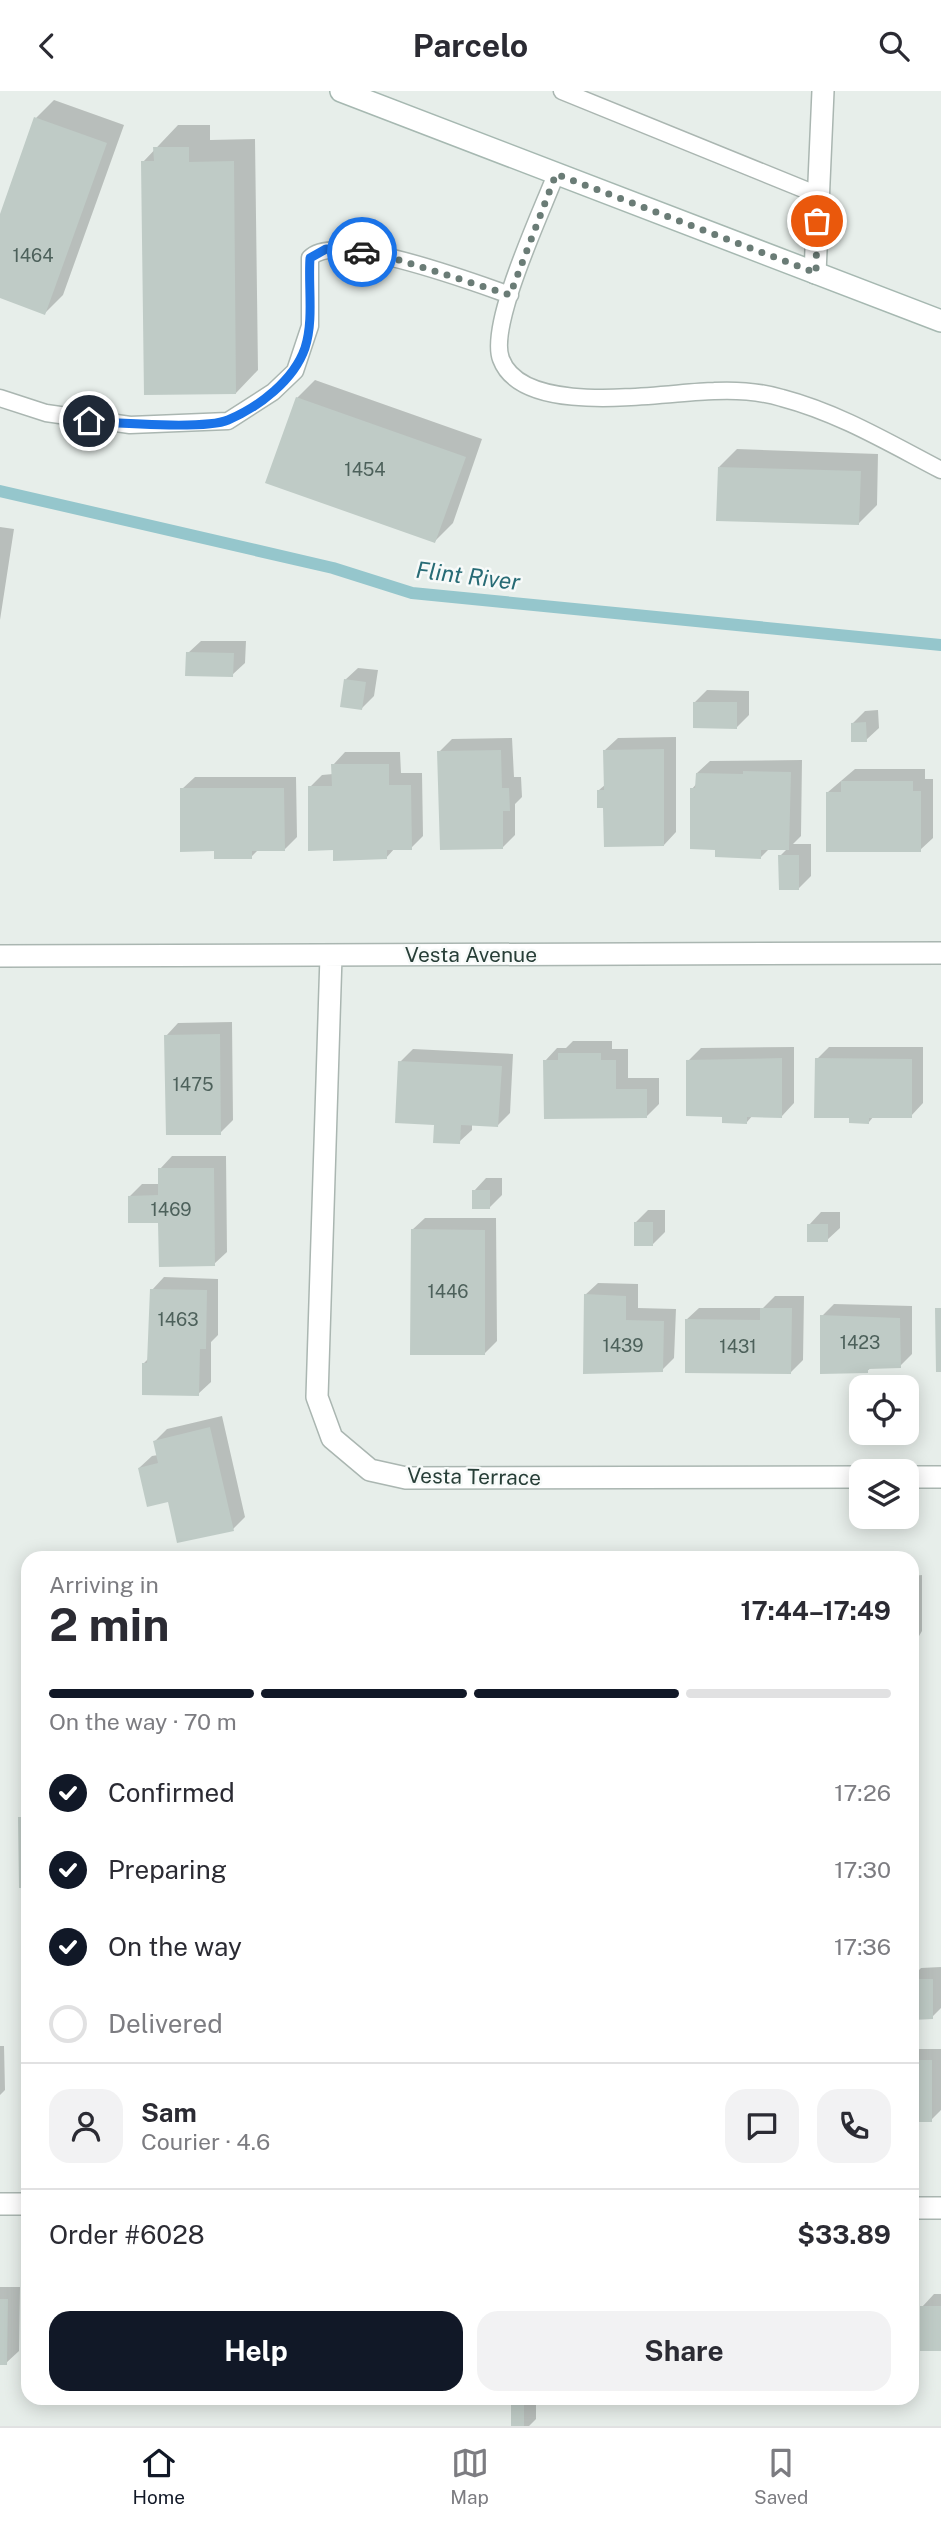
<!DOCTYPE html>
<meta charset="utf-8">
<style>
body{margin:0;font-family:"Public Sans",sans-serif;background:#f2f2f3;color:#2b2b33;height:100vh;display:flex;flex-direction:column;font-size:26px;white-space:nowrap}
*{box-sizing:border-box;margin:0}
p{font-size:23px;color:#7c7c81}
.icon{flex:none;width:38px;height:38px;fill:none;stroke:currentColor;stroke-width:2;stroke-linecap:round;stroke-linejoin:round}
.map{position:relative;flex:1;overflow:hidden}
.drawer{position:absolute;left:21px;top:1460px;width:898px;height:854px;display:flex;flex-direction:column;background:#fff;border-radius:21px;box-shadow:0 4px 18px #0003}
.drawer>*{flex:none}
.tools{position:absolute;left:849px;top:1284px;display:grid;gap:14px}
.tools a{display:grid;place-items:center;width:70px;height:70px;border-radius:14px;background:#fff;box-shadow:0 4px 18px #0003;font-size:35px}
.pin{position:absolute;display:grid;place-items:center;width:60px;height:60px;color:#fff;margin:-30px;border:4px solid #fff;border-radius:50%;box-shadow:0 2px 7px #0007}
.courier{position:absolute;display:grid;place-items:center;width:70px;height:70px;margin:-35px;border:5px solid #1a73e8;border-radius:50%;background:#fff;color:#222;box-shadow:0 2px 9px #0007}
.headline em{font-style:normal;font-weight:700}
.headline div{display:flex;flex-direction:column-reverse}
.headline{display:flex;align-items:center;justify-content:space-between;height:119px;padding:0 28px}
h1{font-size:46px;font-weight:700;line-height:52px}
.bar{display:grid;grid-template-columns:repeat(4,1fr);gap:10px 7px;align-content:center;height:84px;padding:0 28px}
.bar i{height:9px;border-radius:5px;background:#e1e1e2}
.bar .active{background:#111827}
.bar p{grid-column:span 4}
.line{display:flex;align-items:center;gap:18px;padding:0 28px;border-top:2px solid #e1e1e2}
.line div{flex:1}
.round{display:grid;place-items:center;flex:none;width:74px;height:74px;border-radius:21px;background:#f2f2f3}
ol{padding:0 28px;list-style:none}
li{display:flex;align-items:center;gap:21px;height:77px}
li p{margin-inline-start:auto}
li .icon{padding:7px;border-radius:50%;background:#111827;color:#fff;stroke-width:4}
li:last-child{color:#7c7c81}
li i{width:38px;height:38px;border:4px solid #e1e1e2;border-radius:50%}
.button{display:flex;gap:14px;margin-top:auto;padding:14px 28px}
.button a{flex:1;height:80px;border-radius:21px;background:#111827;color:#fff;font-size:28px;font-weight:700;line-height:80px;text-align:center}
.button a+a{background:#f2f2f3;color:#2b2b33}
header{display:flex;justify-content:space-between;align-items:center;height:91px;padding:0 28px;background:#fff;font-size:32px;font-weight:700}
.tab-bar{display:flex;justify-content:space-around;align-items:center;height:98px;border-top:2px solid #e1e1e2;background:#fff;font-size:19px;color:#7c7c81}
.tab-bar a{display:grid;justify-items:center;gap:4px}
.tab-bar .active{color:#111827}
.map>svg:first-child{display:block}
.shadow{fill:#0003}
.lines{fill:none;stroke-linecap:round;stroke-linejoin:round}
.stream{stroke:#95c6cc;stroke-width:12}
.building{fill:#bfcbc6}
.lane-casing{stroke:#aab6b1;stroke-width:19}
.street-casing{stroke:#aab6b1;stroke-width:24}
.secondary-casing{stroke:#a6b8b1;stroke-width:24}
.lane{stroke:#fff;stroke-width:16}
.street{stroke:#fff;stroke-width:21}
.secondary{stroke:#fff;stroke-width:21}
.done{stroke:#6a7c76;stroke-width:7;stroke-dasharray:0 12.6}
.route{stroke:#1a73e8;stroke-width:9}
.labels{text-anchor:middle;stroke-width:5;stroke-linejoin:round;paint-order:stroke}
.number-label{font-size:18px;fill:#4d615b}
.street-label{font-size:21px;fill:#273e37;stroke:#f7faf9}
.water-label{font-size:23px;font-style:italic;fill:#276b75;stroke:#f7faf9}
</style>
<header><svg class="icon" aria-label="back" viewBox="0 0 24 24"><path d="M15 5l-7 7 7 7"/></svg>Parcelo<svg class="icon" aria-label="search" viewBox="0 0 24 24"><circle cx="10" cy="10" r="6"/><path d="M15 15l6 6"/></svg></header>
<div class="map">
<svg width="941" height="2335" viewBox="0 0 941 2335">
<rect width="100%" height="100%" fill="#e7eeea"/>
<!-- shadow -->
<path class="shadow" d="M54,9L124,34L63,204L45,222L0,205V128L36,27Z
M178,34H210V49L255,48L258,279L236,302L143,71Z
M315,289L482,348L453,432L435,450L297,307Z
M737,358L878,363L877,414L859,432L719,376Z
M0,436L14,438L0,529Z
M201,550H246L245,572L232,584L188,562Z
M358,577L378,579L374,605L362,617L345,589Z
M707,599L749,600V624L737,636L695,611Z
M878,619L879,637L866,649L853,632L865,620Z
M676,646V741L664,754L605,715L599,699L606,693L605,659L618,647Z
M512,647L514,686H521L522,706L515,713V744L503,756L439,661L452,648Z
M345,661H400L401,682H422L423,745L411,757H395L386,767L335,757L310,696L322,684L333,683V674Z
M802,669L801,745L793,753H811V785L798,798L780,765L788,757H770L760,767L717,757L692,698L697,692V682L710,670Z
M855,678H925V688H933V747L920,759L828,701Z
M195,686H296L297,746L285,758H259L251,766L216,758L182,698Z
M232,931L233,1029L220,1042L166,945L178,932Z
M573,950H612V958H628V987H659V1013L646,1026L545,970L557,957H566Z
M794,956V1012L782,1025L753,1024L747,1031L724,1024L688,970L701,957Z
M829,956H923V1012L911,1025H874L869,1031L817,968Z
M413,958L513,963L510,1022L497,1035L472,1033V1039L459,1051L436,1032L400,971Z
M172,1065H226L227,1161L214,1173L130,1105L142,1093H160V1078Z
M486,1087H502V1104L490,1116L474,1100Z
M648,1119H665V1141L652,1154L635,1132Z
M821,1121H840V1137L827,1149L809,1134Z
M425,1127H496L497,1250L485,1262L412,1139Z
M164,1186L218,1188V1244L211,1251V1291L198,1303L144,1272L149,1267L152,1199Z
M598,1192L638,1193V1217L676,1218L674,1267L662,1279L585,1204Z
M775,1205H804L803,1269L791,1281L686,1229L699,1217H763Z
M834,1213L912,1215V1263L900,1275L872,1276L867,1280L822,1225Z
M222,1325L245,1426L233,1438L169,1409L139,1377L152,1365L158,1364L155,1350L167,1338Z
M922,1484V1540L912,1557V1485Z
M28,1719V1795L20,1727Z
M941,1876V1917L932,1926L912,1927V1886L921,1877Z
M0,1955H4L5,1999L0,2004Z
M912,1958H941V2019L931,2029H912Z
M0,2196H20L19,2260L6,2272H0Z
M934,2203H941V2258L922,2216Z
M519,2306H536V2328L529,2335H512V2313Z"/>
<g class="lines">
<!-- stream -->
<path class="stream" d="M0,400L333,477L412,502L941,554"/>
</g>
<!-- building -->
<path class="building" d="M34,26L107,52L45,224L0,207V123Z
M153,56H189V71L234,70L236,303L144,304L141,70H154Z
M296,306L466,366L435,452L265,392Z
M718,376L861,380L859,434L716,430Z
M186,561L234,562L233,586L185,585Z
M344,588L366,591L362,619L340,616Z
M693,611H737V638L693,637Z
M866,631L867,651H851V632Z
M664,658V755L604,756L603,717H597V699H604L603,659Z
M501,659L502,697H509L510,720H503V758L440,759L437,660Z
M331,673H389V694H411L412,759H387V768L333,770V759L308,760V695H332Z
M743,680L791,681L789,759H761V768L715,766V759L690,758V697H695L696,682L743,683Z
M841,690H913V700H921V761H826V701H841Z
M180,697H284L285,760H252V768H214V760L180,761Z
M778,764H799V799H779Z
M220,943L221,1044H166L164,944Z
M558,962H601V969H616V998H647V1027L544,1028L543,969H558Z
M782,967V1027L747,1026V1033L722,1032V1026L686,1025V969Z
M815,967L912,968V1027H869V1033L849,1032V1027H814Z
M398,970L502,975L498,1036L461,1034L460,1053L433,1052L434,1034L395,1032Z
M158,1077H214L215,1175L159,1176L158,1132H128V1105L158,1104Z
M472,1099H490V1118H472Z
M634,1131H653V1155H634Z
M807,1133H828V1151H807Z
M411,1138L485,1139V1264H410Z
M150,1198L207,1199L206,1258H200L199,1305L142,1304V1272H147Z
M584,1203L626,1205V1229L664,1230L663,1281L583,1283Z
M760,1217H792L791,1283L685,1282V1228L760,1229Z
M935,1217H941V1281H936Z
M820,1224L900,1227L901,1277L868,1278V1282L820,1283Z
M210,1336L234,1440L177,1452L168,1411L147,1416L138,1377L158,1372L153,1350Z
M18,1726H28V1797H19Z
M912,1888H933V1928L912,1929Z
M912,1969H932V2031H912Z
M0,2208H8L7,2274H0Z
M920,2215H941V2260H920Z
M511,2312H524V2335H511Z"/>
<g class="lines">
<defs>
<path id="lane" d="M562,0L818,104
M556,83C542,120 488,234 501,268C523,328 664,301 714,300C735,299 762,301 782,307C839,322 889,352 941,379
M0,307L46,322L130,334L228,330L273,301L295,280L310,235V167C336,139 475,192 510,204"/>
<path id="street" d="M815,182L823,0
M0,865L941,862
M331,865L317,1306L332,1347L370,1379L406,1387L861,1386
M906,1386H941
M0,2113H28
M912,2117H941"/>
<path id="secondary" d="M341,0L941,230"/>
</defs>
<!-- lane casing -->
<use href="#lane" class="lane-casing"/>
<!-- street casing -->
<use href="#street" class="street-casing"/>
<!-- secondary casing -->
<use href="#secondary" class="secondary-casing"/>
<!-- lane -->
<use href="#lane" class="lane"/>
<!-- street -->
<use href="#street" class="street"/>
<!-- secondary -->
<use href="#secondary" class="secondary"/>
</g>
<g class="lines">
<!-- done -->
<path class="done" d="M362,161L393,167L510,204L556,83L816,182L817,130"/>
<!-- route -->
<path class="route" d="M89,330C117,332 205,339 228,329C259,316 294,289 305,257C314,229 308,196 310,167L326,158L362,161"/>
</g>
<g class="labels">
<!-- number labels -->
<g class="number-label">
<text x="33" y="171">1464</text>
<text x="365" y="385">1454</text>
<text x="193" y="1000">1475</text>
<text x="171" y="1125">1469</text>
<text x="448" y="1207">1446</text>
<text x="178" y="1235">1463</text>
<text x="860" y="1258">1423</text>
<text x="623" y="1261">1439</text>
<text x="738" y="1262">1431</text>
</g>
<!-- street labels -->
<g class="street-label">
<text x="471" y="871">Vesta Avenue</text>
<text transform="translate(474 1386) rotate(1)" y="7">Vesta Terrace</text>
</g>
<!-- water labels -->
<g class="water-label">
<text transform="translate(468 485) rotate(7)" y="8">Flint River</text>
</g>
</g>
</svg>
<div class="tools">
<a><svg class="icon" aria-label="locate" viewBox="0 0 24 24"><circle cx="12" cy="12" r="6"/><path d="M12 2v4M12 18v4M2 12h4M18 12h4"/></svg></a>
<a><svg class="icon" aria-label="layers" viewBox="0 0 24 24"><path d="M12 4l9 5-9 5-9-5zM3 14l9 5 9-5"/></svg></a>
</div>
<div class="pin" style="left:817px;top:130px;background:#ea580c"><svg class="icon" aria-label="bag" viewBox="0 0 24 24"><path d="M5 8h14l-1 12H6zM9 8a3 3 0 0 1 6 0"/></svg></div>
<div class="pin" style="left:89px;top:330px;background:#1f2937"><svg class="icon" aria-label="home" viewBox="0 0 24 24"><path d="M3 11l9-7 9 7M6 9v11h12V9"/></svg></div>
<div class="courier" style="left:362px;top:161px"><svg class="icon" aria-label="car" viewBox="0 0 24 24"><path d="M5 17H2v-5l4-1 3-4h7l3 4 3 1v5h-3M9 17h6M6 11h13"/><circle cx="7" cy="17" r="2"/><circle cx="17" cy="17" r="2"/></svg></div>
<section class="drawer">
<div class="headline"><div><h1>2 min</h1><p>Arriving in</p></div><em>17:44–17:49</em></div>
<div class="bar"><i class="active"></i><i class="active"></i><i class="active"></i><i></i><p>On the way · 70 m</p></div>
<ol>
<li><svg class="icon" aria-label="check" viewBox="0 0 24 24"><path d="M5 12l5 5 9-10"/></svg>Confirmed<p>17:26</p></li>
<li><svg class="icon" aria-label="check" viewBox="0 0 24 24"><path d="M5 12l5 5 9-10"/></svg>Preparing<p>17:30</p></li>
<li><svg class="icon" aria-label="check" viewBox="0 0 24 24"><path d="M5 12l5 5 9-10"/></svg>On the way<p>17:36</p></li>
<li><i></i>Delivered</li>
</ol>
<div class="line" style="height:126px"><a class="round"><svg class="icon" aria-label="person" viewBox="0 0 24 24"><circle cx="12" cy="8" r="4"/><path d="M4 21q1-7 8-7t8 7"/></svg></a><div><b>Sam</b><p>Courier · 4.6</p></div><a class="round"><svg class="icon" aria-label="chat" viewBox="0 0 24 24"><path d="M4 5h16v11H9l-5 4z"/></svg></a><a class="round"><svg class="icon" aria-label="phone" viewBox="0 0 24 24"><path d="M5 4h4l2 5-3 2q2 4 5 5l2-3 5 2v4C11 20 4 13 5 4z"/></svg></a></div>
<div class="line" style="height:91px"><div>Order #6028</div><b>$33.89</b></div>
<div class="button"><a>Help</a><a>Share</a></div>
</section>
</div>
<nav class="tab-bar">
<a class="active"><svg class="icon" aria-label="home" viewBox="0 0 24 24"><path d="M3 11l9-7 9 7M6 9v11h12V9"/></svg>Home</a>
<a><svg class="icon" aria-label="map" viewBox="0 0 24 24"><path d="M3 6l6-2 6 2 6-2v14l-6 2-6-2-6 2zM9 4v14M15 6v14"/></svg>Map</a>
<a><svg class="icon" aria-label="saved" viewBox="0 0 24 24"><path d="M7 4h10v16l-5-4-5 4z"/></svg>Saved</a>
</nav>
